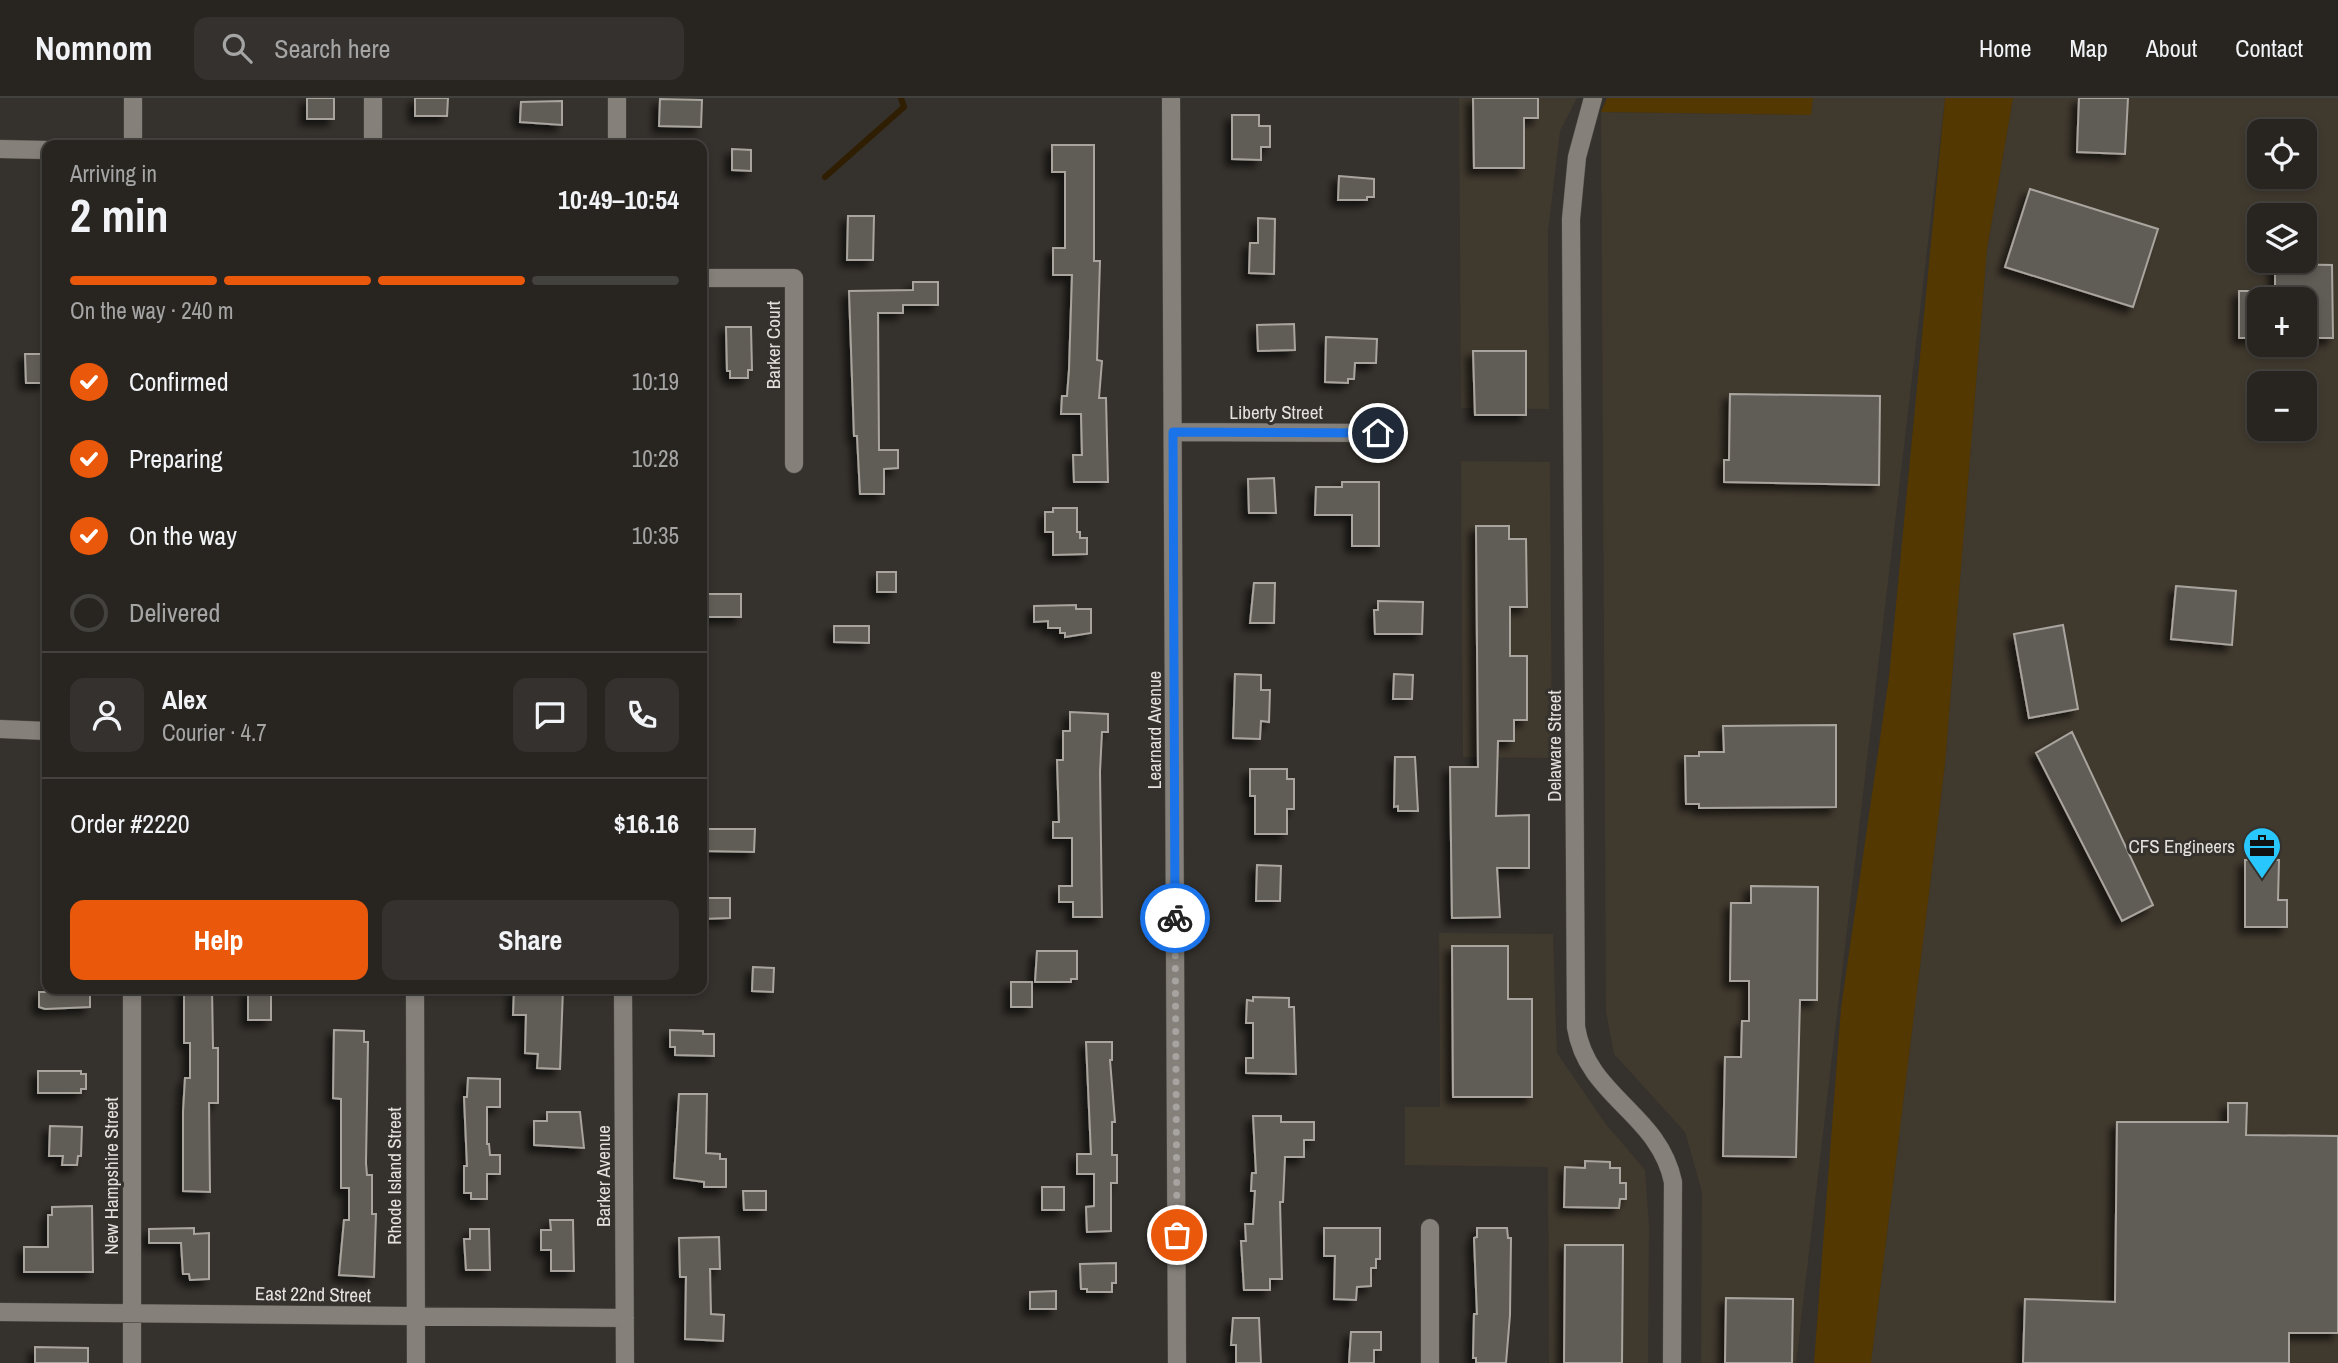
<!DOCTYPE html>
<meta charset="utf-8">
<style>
body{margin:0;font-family:"Archivo Narrow",sans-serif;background:#34312e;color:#f1f3f6;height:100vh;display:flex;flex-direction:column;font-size:26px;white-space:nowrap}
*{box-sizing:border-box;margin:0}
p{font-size:23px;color:#a5a5a5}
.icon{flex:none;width:38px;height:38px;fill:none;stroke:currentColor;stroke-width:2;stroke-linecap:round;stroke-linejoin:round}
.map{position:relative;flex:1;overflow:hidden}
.details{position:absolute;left:42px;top:42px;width:665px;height:854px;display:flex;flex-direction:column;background:#282521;border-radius:14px;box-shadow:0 4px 10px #0003,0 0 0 2px #44423f}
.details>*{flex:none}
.tools{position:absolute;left:2247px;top:21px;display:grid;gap:14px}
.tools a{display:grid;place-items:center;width:70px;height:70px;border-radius:14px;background:#282521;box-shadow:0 4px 10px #0003,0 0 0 2px #44423f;font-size:35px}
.pin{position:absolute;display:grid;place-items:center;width:60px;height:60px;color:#fff;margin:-30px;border:4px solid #fff;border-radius:50%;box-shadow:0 2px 7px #0007}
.courier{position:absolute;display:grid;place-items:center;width:70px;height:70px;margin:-35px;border:5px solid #1a73e8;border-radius:50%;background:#fff;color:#222;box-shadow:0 2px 9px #0007}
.headline em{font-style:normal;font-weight:700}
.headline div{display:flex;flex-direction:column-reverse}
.headline{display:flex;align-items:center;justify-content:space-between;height:119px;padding:0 28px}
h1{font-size:46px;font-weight:700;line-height:52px}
.bar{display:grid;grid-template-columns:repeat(4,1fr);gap:10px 7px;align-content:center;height:84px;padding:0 28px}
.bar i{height:9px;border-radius:5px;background:#44423f}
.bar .on{background:#ea580c}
.bar p{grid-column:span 4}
.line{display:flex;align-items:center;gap:18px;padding:0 28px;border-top:2px solid #44423f}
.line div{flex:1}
.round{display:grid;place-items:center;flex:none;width:74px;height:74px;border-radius:14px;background:#34312e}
ol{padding:0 28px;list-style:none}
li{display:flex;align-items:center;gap:21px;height:77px}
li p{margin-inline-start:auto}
li .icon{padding:7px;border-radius:50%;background:#ea580c;color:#fff;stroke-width:4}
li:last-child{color:#a5a5a5}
li i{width:38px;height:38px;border:4px solid #44423f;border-radius:50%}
.action{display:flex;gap:14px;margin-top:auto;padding:14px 28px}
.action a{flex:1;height:80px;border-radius:14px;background:#ea580c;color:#fff;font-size:28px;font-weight:700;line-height:80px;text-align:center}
.action a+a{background:#34312e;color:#f1f3f6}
header{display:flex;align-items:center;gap:42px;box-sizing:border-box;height:98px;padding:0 35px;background:#282521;border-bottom:2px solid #44423f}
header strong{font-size:33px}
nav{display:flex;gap:38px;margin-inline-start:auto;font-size:24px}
.search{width:490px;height:63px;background:#34312e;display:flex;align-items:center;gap:18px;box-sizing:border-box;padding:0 24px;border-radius:14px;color:#a5a5a5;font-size:26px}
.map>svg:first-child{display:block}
.built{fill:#40392e;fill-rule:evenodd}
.green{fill:#543801}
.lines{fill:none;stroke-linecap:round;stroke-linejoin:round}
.stream{stroke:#2f1e01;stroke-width:6}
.building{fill:#605c56;stroke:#a9a59e;stroke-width:2;filter:url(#shadow)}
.minor-casing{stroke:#504d49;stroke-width:19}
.minor{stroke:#85807a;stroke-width:18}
.done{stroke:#a6a3a0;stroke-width:7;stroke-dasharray:0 12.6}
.route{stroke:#1a73e8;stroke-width:9}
.labels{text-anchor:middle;stroke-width:6;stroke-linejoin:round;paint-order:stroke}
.street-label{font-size:19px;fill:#e3e1de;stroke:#35312c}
.poi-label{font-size:19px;fill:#e3e1de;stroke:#35312c;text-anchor:end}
</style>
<header>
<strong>Nomnom</strong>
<div class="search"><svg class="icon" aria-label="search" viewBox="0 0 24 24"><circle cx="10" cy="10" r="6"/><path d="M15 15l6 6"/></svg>Search here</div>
<nav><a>Home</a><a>Map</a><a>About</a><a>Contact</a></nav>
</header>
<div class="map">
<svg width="2338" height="1265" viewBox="0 0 2338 1265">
<defs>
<filter id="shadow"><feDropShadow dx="-6" dy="6" stdDeviation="3.5" flood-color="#0009"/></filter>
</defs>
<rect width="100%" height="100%" fill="#35312c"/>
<!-- built -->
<path class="built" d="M1459,0H1577L1560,33L1548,134L1549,311L1461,310Z
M1813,0H1945L1796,1265H1701L1702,1094L1685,1034L1614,956L1606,914L1601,14L1811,17Z
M2013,0H2338V1265H1871L1945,666L1987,151ZM2259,33H2305V79H2259ZM2259,117H2305V163H2259ZM2259,201H2305V247H2259ZM2259,285H2305V331H2259Z
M1461,363L1550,364L1552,660L1463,659Z
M1439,835L1553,836L1557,955L1605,1025L1645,1072L1649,1129L1648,1265H1549L1548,1069L1405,1067V1009H1440Z"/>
<!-- green -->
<path class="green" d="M1607,0H1813L1811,17L1601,14Z
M1945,0H2013L1987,151L1945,666L1871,1265H1814L1841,910L1889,579Z"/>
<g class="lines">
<!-- stream -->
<path class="stream" d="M825,79L904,9L901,0"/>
</g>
<!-- building -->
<path class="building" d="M307,0H334V21H307Z
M415,0H448L447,18H415Z
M1473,0H1538V20H1524V70H1474Z
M2079,0H2128L2125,56L2077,54Z
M660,1L702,2L701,29L659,28Z
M562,3V27L520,24L521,4Z
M1232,17H1259V28H1270V49H1261V62L1232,61Z
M1052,47H1094V163H1100L1097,262L1102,263L1099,300H1106L1108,384H1074L1073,357H1082L1081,316H1061L1062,298H1067L1069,272L1072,177H1053V150H1065V74H1052Z
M732,51L751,52V73L732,72Z
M1339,78L1374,81V99H1367V102H1338Z
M2030,91L2158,131L2133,209L2005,169Z
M848,118H874L873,162H847Z
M1258,120L1275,121L1274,176L1249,175L1250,145H1258Z
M2275,166L2332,167L2333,240H2305V201H2275Z
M913,184H938V207H903V215H878L879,352H898V370L884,371V396H860L857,338H854L849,193L913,192Z
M2239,193H2259V240H2239Z
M1294,226L1295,252L1258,253L1257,227Z
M726,229H751L752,272H748V280H730V273H727Z
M1326,239L1377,241L1376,265H1355L1354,281H1348V285L1325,284Z
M1473,253H1526V317H1475Z
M25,256H47V285H26Z
M1730,296L1880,298L1879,387L1724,384V362H1729Z
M1274,380L1276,415H1249L1248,381Z
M1342,384H1379V448H1352V417H1315L1316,389H1342Z
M1053,410H1077V434H1080V440H1087V456L1053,457V434H1045V414H1053Z
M1476,428H1509V441H1526L1527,509H1510V558H1527V622H1514V643H1498L1496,718L1529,717V770H1497L1500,819L1452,820L1450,669H1478Z
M877,474H896V494H877Z
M1254,485H1275L1274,525H1250Z
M2176,488L2236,493L2232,547L2171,541Z
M702,496H741V519H702Z
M1378,503L1423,504L1422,536H1375L1374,512H1378Z
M1076,507V511H1091V535L1065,539V535H1060V530H1048V523L1034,524V508Z
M2063,527L2078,611L2029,620L2014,536Z
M834,528H869V545L834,544Z
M1235,576L1261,577V592H1270L1269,624L1261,623L1260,641L1233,640Z
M1394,576L1413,577L1412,601H1393Z
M1070,614L1108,616V634H1102L1100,674L1102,819H1073V804H1059V788H1072V740H1053V724H1059L1057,662H1063V633H1070Z
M1836,627V709L1699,710V706H1686L1685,658H1699V654H1724L1723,628Z
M2072,634L2153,807L2122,823L2036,655Z
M1395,659H1415L1418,713H1398V708L1394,709Z
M1250,671H1287V681H1294V711H1287V736H1255V698H1250Z
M702,731H755L754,754L702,753Z
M2245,762H2279L2278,802H2287V829H2245Z
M1257,767L1281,768L1280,803H1256Z
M1751,788L1818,789L1817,902H1800L1796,1059L1723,1058L1725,959H1741L1742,923H1749V883H1730L1731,805H1751Z
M702,800H730V820L702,821Z
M1452,848H1508V901H1532V999H1453Z
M1037,853H1077V881H1071V884H1035Z
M753,869L774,870L773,894L752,893Z
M1011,884H1032V909H1011Z
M45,891L90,893V909L45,911L39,909V894H45Z
M184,891H212L213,950H218V1005H209L210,1094L183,1093V1014L185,980H190V945H184Z
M514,891H563L560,971L537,970L538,956L525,955L526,917H513Z
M248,892H271V922H248Z
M1253,899L1289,900V909H1294L1296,976L1246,975V960H1253V925H1246L1247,902L1253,903Z
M334,932L364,933V944H368L366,1065L367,1077H372V1116H376L374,1179L339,1177L344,1122H349V1090H341V1001L333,1000Z
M670,932L703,933V936H714V958L675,957V949H670Z
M1086,944H1112V962H1110L1115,1024H1112V1057H1117V1085H1111V1133L1087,1134L1086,1109L1094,1108V1076H1077V1056H1091Z
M38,973H81V976H86V991H81V995H38Z
M468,980L500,981V1009H487V1046H489L490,1057H500V1076H487V1101H471V1095H464V1068H467L464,999H467Z
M679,996H707L706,1055L720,1056V1061H726V1089H704V1084L674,1080Z
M2228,1005H2247L2246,1037L2338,1038V1235H2289V1265H2023L2025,1201L2115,1204L2117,1024H2228Z
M547,1014H580L584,1050L534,1047V1023H547Z
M1253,1018H1281V1024H1314V1042H1304V1059H1285L1283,1104H1280L1282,1181H1270V1192H1244L1241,1143H1246L1245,1126H1253L1255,1093H1251L1252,1075H1256Z
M50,1028L82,1029L81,1058H78L77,1067H62L63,1058H49Z
M1585,1063L1610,1064V1070H1620V1085H1626V1101H1620L1619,1110L1564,1109L1565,1069L1585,1070Z
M1042,1089H1064V1112H1042Z
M743,1093H766V1112H744Z
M92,1108L93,1174H24V1149H48V1117H52V1109Z
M550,1122H573L574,1173H551V1152H541V1132H551Z
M194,1130V1136L209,1135V1181L190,1182L189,1176H183L181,1145H149V1131Z
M1324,1130H1380V1161H1376V1170H1371V1188L1357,1189L1356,1202L1334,1201L1335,1158H1324Z
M1477,1130H1507L1508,1140H1511L1510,1217L1506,1265H1476V1260H1473L1474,1216H1477L1474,1140L1477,1139Z
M470,1131H489L490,1172H466L464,1141H470Z
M719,1139L720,1171H710L711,1216L724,1217L723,1243L685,1241L686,1179H680L679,1140Z
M1565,1147H1623L1622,1265H1564Z
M1116,1165V1185H1112V1194H1087V1191H1081L1080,1166Z
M1056,1193V1211H1030V1194Z
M1726,1200L1793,1201L1792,1265H1725Z
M1233,1220H1259L1261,1265H1236V1247H1231Z
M1351,1234H1381V1252H1374V1265H1349Z
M35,1249L88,1250V1265H35Z"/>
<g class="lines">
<defs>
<path id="minor" d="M373,0V47
M617,0V47
M1171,0L1177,1265
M1593,0L1577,59L1571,121L1576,929C1587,999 1659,1015 1673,1084L1672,1265
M133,47V0
M0,51L47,52
M702,180H794V366
M1173,334L1378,335
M0,631L47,633
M132,891V1265
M415,891L416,1265
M623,891L625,1265
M1430,1130V1265
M0,1214L625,1220"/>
</defs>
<!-- minor casing -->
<use href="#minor" class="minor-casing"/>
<!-- minor -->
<use href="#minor" class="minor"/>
</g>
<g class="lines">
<!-- done -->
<path class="done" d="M1175,820L1177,1137"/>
<!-- route -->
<path class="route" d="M1175,820L1173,334L1378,335"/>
</g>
<!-- icons -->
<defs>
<symbol id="office-pin" viewBox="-11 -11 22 30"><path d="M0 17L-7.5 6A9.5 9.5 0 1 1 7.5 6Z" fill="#28c8ff" stroke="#35312c"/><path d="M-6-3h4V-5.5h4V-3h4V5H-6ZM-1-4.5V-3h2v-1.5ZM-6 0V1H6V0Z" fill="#111"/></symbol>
</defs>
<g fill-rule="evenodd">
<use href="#office-pin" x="2240" y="726" width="44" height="60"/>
</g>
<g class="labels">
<!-- street labels -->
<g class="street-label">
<text transform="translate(773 247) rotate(-90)" y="7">Barker Court</text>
<text x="1276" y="321">Liberty Street</text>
<text transform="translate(1154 632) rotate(-90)" y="7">Learnard Avenue</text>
<text transform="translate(1554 648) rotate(-90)" y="7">Delaware Street</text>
<text transform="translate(111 1078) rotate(-90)" y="7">New Hampshire Street</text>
<text transform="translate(394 1078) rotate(-90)" y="7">Rhode Island Street</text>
<text transform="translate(603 1078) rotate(-90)" y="7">Barker Avenue</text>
<text transform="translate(313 1196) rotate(1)" y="7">East 22nd Street</text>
</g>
<!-- poi labels -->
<g class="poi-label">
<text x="2235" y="755">CFS Engineers</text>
</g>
</g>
</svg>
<div class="tools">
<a><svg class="icon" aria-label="locate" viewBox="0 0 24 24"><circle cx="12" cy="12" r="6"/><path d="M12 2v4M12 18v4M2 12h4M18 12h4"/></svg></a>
<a><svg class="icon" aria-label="layers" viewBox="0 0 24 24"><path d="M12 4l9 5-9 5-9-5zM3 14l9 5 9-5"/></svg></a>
<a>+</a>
<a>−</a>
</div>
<div class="pin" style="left:1177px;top:1137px;background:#ea580c"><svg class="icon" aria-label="bag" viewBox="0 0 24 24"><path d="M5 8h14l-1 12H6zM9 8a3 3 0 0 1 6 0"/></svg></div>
<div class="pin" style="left:1378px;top:335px;background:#1f2937"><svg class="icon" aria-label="home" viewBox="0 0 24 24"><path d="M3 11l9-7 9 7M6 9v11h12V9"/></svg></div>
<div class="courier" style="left:1175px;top:820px"><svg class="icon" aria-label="bike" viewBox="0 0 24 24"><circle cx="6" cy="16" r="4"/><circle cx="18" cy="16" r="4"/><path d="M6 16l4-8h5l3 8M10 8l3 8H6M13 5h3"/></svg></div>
<section class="details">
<div class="headline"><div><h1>2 min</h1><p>Arriving in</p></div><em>10:49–10:54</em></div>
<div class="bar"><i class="on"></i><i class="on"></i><i class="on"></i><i></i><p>On the way · 240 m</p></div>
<ol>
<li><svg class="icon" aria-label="check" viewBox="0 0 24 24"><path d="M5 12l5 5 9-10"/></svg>Confirmed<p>10:19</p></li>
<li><svg class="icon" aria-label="check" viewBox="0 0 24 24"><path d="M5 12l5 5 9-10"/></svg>Preparing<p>10:28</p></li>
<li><svg class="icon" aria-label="check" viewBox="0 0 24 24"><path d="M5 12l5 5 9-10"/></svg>On the way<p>10:35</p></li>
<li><i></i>Delivered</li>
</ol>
<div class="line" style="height:126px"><a class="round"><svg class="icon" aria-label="person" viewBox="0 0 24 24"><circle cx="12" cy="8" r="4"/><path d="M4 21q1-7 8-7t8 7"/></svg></a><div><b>Alex</b><p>Courier · 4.7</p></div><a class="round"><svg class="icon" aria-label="chat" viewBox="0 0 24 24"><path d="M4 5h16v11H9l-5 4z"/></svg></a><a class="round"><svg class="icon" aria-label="phone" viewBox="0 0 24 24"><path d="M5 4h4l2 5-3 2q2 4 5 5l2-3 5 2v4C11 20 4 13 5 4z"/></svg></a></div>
<div class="line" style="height:91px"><div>Order #2220</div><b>$16.16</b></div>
<div class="action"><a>Help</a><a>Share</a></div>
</section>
</div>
